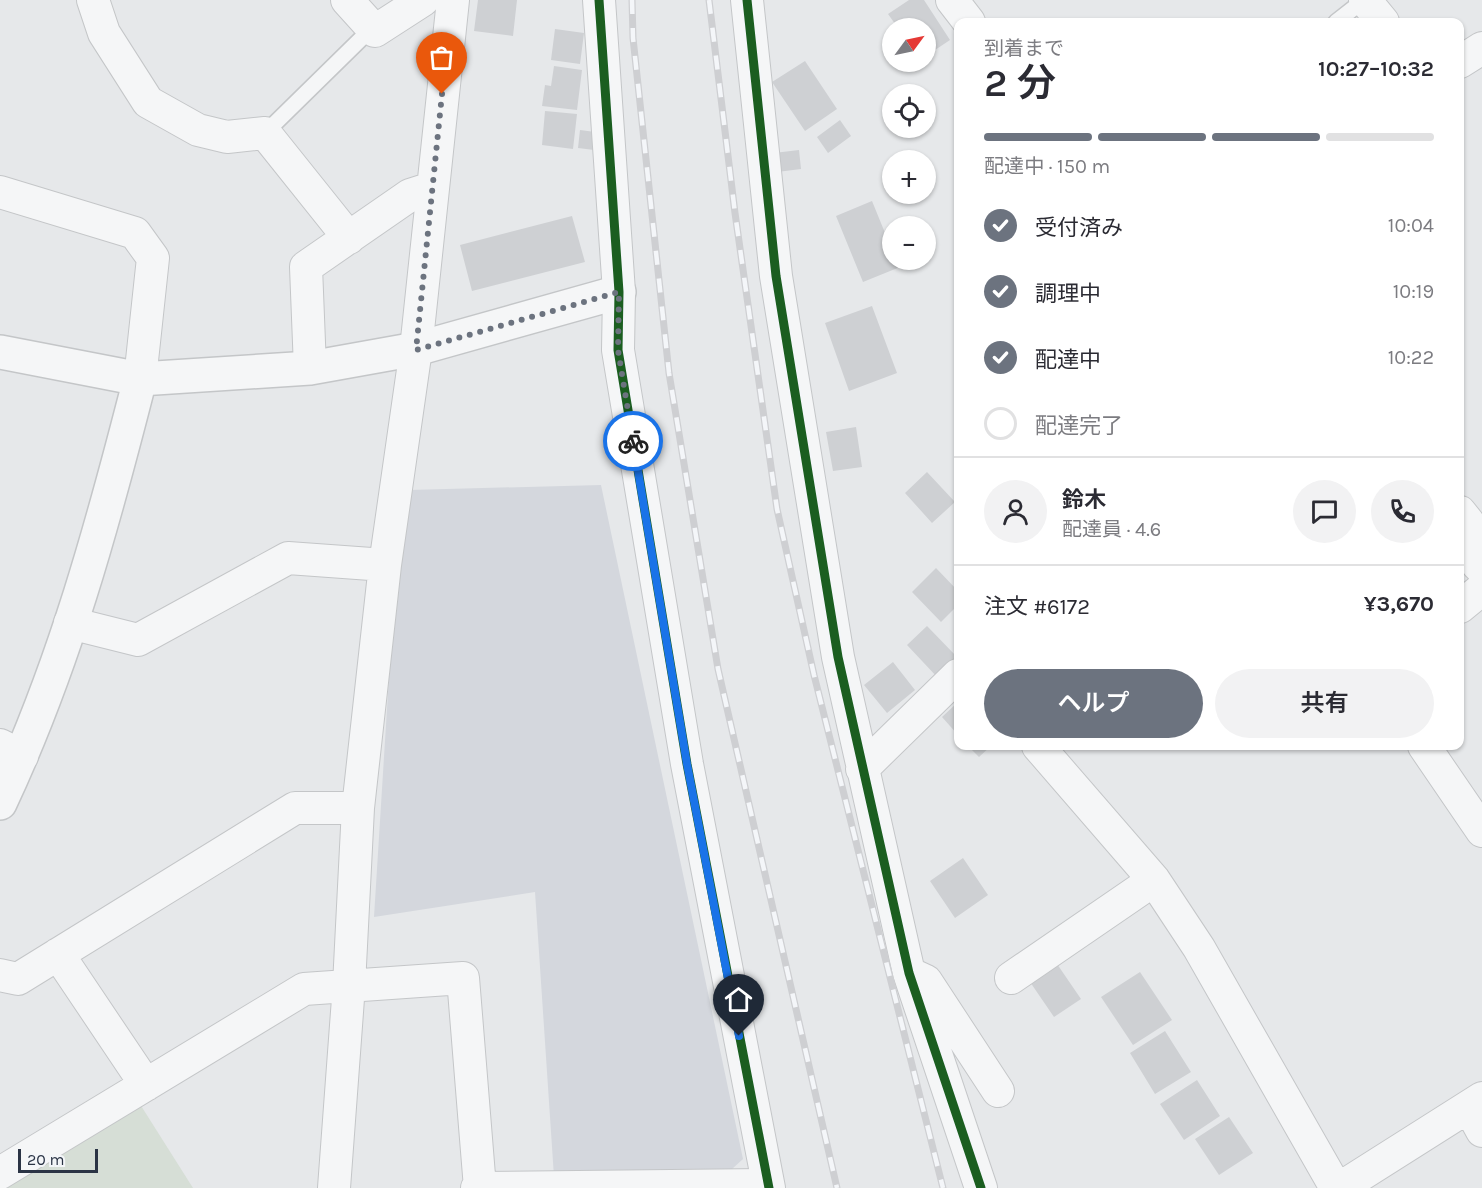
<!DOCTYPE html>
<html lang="ja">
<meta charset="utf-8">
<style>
body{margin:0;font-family:Karla,"Noto Sans JP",sans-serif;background:#f2f2f3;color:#2b2b33;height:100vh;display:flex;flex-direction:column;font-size:22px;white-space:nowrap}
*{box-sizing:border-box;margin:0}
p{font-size:20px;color:#7c7c81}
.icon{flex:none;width:33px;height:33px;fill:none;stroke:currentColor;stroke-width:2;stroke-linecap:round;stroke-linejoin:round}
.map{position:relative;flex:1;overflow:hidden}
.side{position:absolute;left:954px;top:18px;width:510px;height:732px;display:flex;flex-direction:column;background:#fff;border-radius:12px;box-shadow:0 2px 4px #0004}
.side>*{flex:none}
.needle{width:39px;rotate:57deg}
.controls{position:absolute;left:882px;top:18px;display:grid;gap:12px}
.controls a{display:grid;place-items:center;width:54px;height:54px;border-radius:50%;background:#fff;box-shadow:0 2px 4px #0004;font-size:30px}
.scale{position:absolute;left:18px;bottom:15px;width:80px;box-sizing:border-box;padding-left:6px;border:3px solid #2b3445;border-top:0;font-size:16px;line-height:21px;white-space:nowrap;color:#2b3445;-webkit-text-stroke:4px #f4f6f9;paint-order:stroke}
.pin{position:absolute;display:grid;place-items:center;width:51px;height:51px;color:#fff;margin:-62px -26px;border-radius:50% 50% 50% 0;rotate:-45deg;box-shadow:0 0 6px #0007}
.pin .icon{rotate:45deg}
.courier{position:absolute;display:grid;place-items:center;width:60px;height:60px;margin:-30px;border:4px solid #1a73e8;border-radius:50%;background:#fff;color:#222;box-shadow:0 2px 8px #0007}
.overview em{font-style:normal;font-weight:600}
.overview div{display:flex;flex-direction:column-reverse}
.overview{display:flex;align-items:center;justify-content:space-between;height:102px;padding:0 30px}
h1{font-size:39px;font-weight:600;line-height:45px}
.bar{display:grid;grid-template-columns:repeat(4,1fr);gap:9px 6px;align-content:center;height:72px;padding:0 30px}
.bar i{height:8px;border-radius:4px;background:#e1e1e2}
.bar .selected{background:#6c737f}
.bar p{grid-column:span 4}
.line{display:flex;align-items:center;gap:15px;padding:0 30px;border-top:2px solid #e1e1e2}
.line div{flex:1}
.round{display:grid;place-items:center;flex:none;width:63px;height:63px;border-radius:32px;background:#f2f2f3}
ol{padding:0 30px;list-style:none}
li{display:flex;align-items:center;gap:18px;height:66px}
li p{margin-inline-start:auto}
li .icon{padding:6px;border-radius:50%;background:#6c737f;color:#fff;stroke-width:4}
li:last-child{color:#7c7c81}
li i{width:33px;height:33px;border:3px solid #e1e1e2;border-radius:50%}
.cta{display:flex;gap:12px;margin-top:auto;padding:12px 30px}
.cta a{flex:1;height:69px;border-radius:36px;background:#6c737f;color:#fff;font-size:24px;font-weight:600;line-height:69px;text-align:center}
.cta a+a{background:#f2f2f3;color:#2b2b33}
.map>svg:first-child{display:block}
.built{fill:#d4d7dd}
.green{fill:#d6ded6}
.building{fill:#ced0d3}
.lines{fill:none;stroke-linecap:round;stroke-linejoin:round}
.service-casing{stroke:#c4c6c8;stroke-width:18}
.minor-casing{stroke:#c4c6c8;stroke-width:34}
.tertiary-casing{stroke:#c4c6c8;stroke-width:36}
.service{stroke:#f5f6f7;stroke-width:15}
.minor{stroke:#f5f6f7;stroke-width:32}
.tertiary{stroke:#f5f6f7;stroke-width:33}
.rail-casing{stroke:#cecfd2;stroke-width:7}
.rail{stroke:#f4f6f9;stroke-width:4.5;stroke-dasharray:14;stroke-linecap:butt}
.cycleway-casing{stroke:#f4f6f9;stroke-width:13}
.cycleway{stroke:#1b5e20;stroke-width:9}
.done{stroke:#6c737f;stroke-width:6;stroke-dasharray:0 10.8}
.route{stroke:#1a73e8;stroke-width:8}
</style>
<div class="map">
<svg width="1482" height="1188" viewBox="0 0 1482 1188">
<rect width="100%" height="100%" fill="#e6e8ea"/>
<!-- built -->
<path class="built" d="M601,485L743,1159L732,1169L554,1177L535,892L374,917L390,661L409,490Z"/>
<!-- green -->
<path class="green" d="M138,1101L193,1188H0Z"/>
<!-- building -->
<path class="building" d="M478,0H517L513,36L474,31Z
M909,0H924L950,40L926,56V28H898L888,14Z
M555,29L584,33L580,64L551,60Z
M805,61L837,109L805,131L772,82Z
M554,66L582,70L577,110L542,106L545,85L551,86Z
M545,111L577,114L573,149L542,145Z
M840,120L851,136L828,153L817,137Z
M580,130L595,132L594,150L578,148Z
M799,150L801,169L777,172L774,153Z
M872,201L892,250V260H896L900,267L863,282L836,216Z
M572,216L585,262L472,291L460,245Z
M872,306L897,373L849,391L825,323Z
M856,427L862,467L833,471L826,432Z
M927,472L955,502L932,523L905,493Z
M936,568L958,591V605L941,622L912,592Z
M927,626L958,658L938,678L907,645Z
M893,662L915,690L887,713L864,685Z
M958,702V735L942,717Z
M968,746H991L979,757Z
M963,858L988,895L955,918L930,881Z
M1055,961L1081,999L1054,1017L1028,979Z
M1140,972L1172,1020L1133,1045L1101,997Z
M1165,1031L1191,1072L1155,1094L1130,1053Z
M1197,1080L1220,1116L1184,1140L1160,1104Z
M1229,1117L1253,1153L1219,1175L1195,1139Z"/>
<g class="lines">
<defs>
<path id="service" d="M1336,22L1364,0
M265,133L371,29"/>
<path id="minor" d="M93,0L104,33L148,102L198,130L227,137L265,133L349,238
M347,0L375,31L423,0
M599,0L619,292L618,350L687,764L769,1188
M747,0L776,276L838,657L909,973L981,1188
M952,0L969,22
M1365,0L1383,22
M1460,62L1482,48
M0,192L135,233L153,258L140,379
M310,368L306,267L410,195L432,188
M1460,512L1468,522L1477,564L1482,569
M1460,607L1482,589
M70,623L138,640L288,558L385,565
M0,745L22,756
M1038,746L1154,880L1199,948L1336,1188
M1424,746L1482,831
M862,769L958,675
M58,954L146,1085
M0,975L18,979L295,808H358
M913,975L926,981L998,1091
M1011,978L1154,880
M1469,1107L1482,1131
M0,1173L304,989L463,978L480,1188
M334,1188L349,985L358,808L385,565L416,349L453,0
M477,1188L768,1185
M1340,1188L1482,1098"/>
<path id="tertiary" d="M0,352L140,379L310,368L416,349L619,292
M0,803C64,667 103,524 140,379"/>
</defs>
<!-- service casing -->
<use href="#service" class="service-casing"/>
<!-- minor casing -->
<use href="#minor" class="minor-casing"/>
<!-- tertiary casing -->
<use href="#tertiary" class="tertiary-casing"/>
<!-- service -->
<use href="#service" class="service"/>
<!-- minor -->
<use href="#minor" class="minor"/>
<!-- tertiary -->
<use href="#tertiary" class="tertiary"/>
<defs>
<path id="rail" d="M632,0L633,38L669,373L718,669L837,1188
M709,0L735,213L777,509L814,675L943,1188"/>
</defs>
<!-- rail casing -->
<use href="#rail" class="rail-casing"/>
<!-- rail -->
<use href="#rail" class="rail"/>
<defs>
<path id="cycleway" d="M599,0L619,292L618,350L687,764L769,1188
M747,0L776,276L838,657L909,973L981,1188"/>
</defs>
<!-- cycleway casing -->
<use href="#cycleway" class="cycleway-casing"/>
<!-- cycleway -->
<use href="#cycleway" class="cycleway"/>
</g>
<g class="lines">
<!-- done -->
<path class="done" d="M442,94L416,350L619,292L618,350L633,441"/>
<!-- route -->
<path class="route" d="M633,441L687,764L739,1036"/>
</g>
</svg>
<div class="controls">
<a><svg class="needle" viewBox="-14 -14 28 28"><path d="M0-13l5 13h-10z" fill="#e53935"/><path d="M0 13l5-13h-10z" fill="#7c7c81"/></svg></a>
<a><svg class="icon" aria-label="locate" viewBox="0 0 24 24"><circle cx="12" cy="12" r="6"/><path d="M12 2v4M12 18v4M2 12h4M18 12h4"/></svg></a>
<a>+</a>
<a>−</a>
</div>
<div class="scale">20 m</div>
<div class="pin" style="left:442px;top:94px;background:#ea580c"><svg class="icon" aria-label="bag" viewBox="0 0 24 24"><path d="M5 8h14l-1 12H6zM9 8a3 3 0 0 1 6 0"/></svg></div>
<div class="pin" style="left:739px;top:1036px;background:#1f2937"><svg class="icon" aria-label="home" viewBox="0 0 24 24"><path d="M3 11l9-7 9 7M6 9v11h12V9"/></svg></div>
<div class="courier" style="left:633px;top:441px"><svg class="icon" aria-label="bike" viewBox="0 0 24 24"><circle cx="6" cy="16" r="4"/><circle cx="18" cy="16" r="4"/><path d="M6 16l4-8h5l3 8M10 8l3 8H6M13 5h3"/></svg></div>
<section class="side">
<div class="overview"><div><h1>2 分</h1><p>到着まで</p></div><em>10:27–10:32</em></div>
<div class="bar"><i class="selected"></i><i class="selected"></i><i class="selected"></i><i></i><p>配達中 · 150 m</p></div>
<ol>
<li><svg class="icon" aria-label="check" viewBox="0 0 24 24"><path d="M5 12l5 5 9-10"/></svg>受付済み<p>10:04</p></li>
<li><svg class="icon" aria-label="check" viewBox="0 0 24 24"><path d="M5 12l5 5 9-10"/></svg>調理中<p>10:19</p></li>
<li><svg class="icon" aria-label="check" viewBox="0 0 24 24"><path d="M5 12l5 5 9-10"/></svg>配達中<p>10:22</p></li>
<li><i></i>配達完了</li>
</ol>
<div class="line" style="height:108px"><a class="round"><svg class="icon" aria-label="person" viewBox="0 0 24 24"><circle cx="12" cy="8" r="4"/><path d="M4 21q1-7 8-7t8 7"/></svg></a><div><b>鈴木</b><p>配達員 · 4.6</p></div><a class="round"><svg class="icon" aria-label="chat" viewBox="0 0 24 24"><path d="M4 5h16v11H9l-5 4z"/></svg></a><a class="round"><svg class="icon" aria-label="phone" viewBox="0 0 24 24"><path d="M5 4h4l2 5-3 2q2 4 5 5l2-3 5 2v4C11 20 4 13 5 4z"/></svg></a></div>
<div class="line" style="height:78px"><div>注文 #6172</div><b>¥3,670</b></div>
<div class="cta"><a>ヘルプ</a><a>共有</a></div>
</section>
</div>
